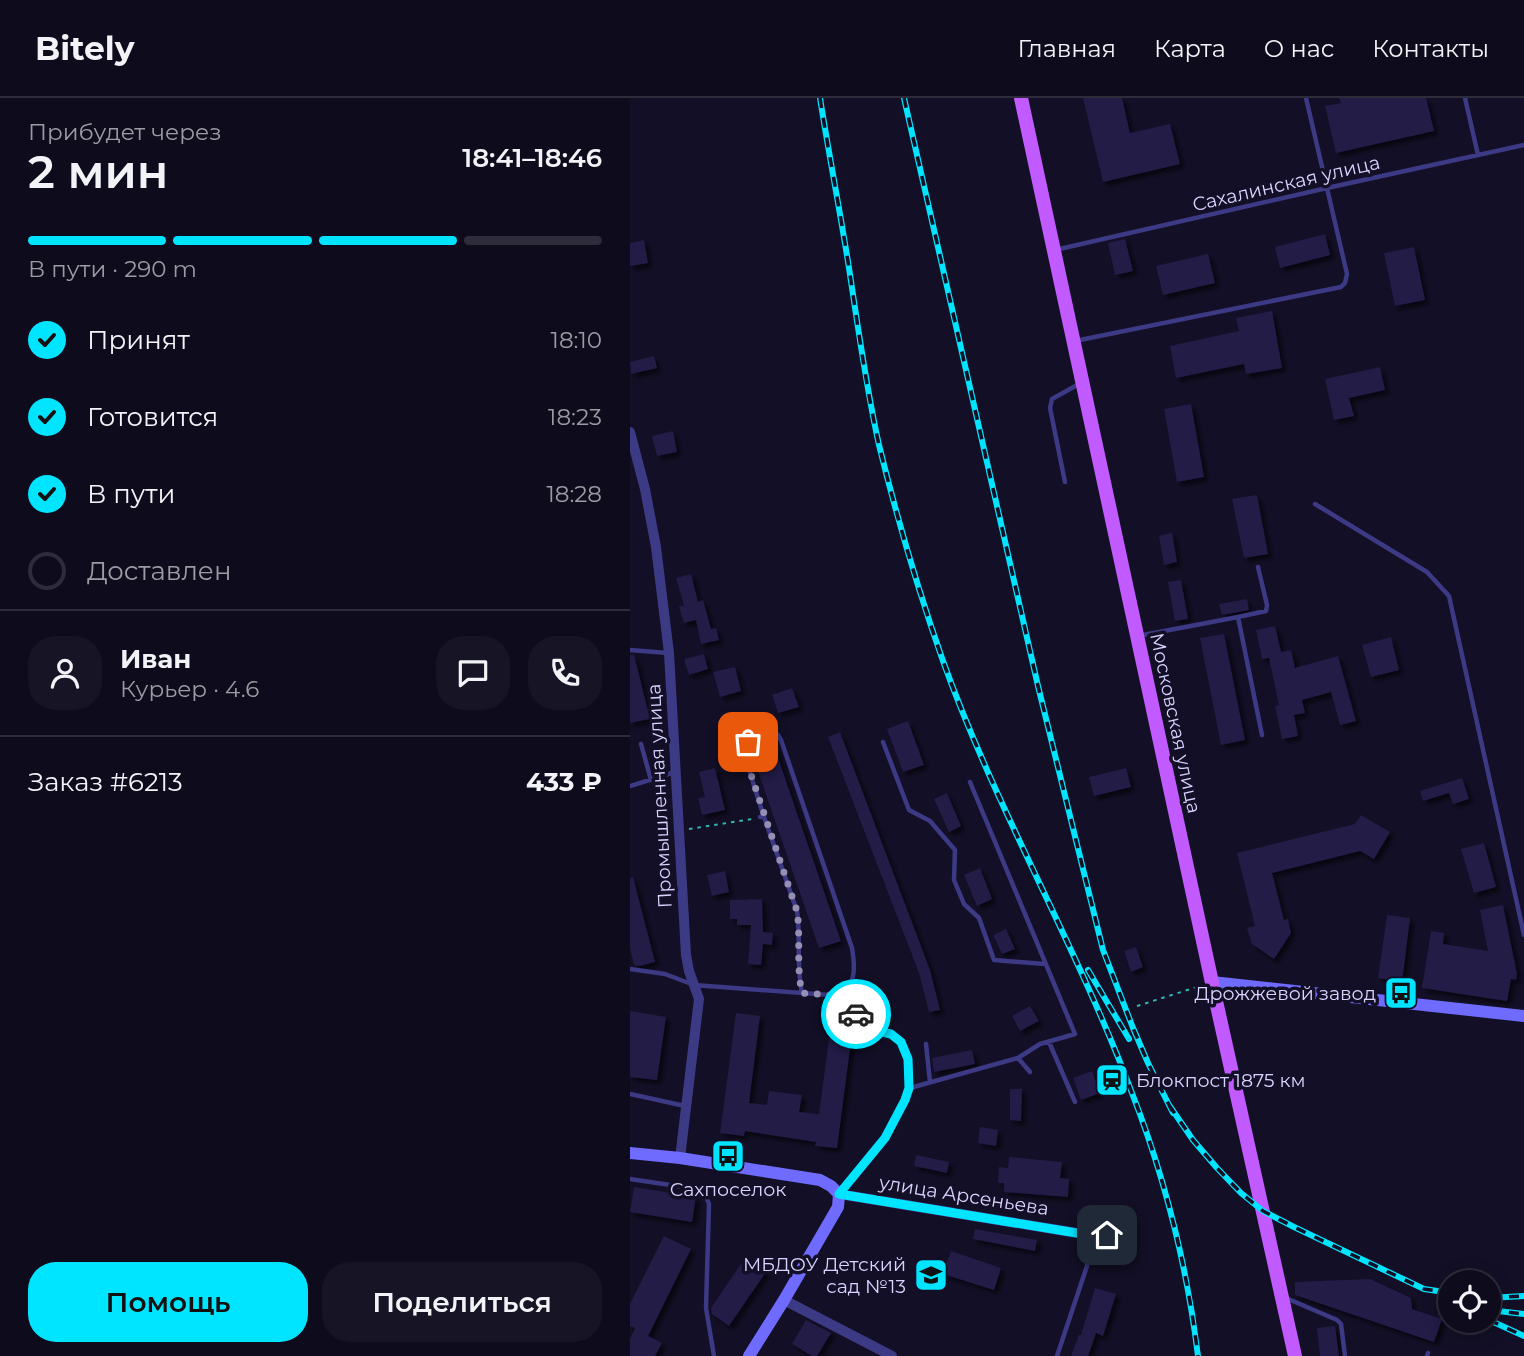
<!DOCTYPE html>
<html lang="ru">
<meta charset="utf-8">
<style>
body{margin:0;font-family:Montserrat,sans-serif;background:#171425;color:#f1f3f6;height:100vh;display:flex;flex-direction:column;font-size:26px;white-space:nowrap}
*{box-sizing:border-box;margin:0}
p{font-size:23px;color:#9b9ba3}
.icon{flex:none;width:38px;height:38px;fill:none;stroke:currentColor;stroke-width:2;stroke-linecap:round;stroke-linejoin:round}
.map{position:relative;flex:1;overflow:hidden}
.panel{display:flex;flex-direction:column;background:#0e0b1c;width:630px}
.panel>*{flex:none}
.controls{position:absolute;left:808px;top:1172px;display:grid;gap:14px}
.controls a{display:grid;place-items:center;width:63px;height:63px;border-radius:50%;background:#0e0b1c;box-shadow:0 4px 18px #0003,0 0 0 2px #2e2b3b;font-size:35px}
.pin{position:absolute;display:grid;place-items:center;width:60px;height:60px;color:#fff;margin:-30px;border-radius:14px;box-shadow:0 4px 10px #0006}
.courier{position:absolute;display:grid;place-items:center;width:70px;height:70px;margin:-35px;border:5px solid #00e5ff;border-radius:50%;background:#fff;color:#222;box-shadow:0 2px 9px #0007}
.summary em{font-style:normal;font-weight:600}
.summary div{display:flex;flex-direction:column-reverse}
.summary{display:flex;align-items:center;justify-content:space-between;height:119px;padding:0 28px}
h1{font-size:46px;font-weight:600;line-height:52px}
.bar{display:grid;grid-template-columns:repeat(4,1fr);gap:10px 7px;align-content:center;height:84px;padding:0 28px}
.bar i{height:9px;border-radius:5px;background:#2e2b3b}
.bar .active{background:#00e5ff}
.bar p{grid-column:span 4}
.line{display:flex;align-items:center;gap:18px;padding:0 28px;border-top:2px solid #2e2b3b}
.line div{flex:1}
.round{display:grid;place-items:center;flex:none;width:74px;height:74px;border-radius:28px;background:#171425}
ol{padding:0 28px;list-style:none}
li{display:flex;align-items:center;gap:21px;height:77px}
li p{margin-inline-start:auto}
li .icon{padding:7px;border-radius:50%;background:#00e5ff;color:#111;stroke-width:4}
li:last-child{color:#9b9ba3}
li i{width:38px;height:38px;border:4px solid #2e2b3b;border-radius:50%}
.button{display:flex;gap:14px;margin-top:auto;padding:14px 28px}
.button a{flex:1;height:80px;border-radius:28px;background:#00e5ff;color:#111;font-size:28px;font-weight:600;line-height:80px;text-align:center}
.button a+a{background:#171425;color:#f1f3f6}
header{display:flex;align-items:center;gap:42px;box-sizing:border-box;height:98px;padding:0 35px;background:#0e0b1c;border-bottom:2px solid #2e2b3b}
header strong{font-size:33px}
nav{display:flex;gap:38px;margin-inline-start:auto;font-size:24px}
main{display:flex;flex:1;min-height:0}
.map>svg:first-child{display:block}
.building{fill:#241b47;filter:url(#shadow)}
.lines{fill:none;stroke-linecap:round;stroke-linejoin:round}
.path{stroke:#2fb8b0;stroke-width:2;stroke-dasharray:3.5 5;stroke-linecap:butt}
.lane{stroke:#3d3a85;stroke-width:4.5}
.street{stroke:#3d3a85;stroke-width:10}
.secondary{stroke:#6f6bff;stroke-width:12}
.primary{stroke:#c25bff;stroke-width:14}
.rail-casing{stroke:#00e5ff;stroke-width:6}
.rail{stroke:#130f26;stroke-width:3.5;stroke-dasharray:10;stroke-linecap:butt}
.done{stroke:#948fb3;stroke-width:7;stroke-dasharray:0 12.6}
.route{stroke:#00e5ff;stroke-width:9}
.labels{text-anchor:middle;stroke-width:7;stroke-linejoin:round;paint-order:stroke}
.street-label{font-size:19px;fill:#d9d4ff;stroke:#130f26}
.poi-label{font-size:19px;fill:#d9d4ff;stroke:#130f26;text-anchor:end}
</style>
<header>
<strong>Bitely</strong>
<nav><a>Главная</a><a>Карта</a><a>О нас</a><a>Контакты</a></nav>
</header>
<main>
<section class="panel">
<div class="summary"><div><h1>2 мин</h1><p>Прибудет через</p></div><em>18:41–18:46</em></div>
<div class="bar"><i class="active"></i><i class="active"></i><i class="active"></i><i></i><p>В пути · 290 m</p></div>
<ol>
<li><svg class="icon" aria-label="check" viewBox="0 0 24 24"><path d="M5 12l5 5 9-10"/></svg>Принят<p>18:10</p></li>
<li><svg class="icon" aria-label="check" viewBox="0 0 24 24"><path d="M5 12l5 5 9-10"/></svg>Готовится<p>18:23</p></li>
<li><svg class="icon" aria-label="check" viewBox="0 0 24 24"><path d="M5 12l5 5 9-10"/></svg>В пути<p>18:28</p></li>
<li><i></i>Доставлен</li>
</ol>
<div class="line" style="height:126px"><a class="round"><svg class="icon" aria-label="person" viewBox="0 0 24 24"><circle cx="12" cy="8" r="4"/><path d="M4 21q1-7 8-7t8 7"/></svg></a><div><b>Иван</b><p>Курьер · 4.6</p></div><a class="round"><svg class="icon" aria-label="chat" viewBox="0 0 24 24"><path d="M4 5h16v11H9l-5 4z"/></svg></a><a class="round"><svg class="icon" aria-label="phone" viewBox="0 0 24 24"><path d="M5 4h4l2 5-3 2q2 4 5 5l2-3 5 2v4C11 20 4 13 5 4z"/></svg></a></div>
<div class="line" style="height:91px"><div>Заказ #6213</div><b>433 ₽</b></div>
<div class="button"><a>Помощь</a><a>Поделиться</a></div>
</section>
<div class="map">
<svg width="894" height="1258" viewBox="0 0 894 1258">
<defs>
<filter id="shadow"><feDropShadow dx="4" dy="4" stdDeviation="2" flood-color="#0009"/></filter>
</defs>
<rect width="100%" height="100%" fill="#130f26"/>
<!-- building -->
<path class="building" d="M453,0H492L500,35L540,26L550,66L473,84Z
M709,0H796L804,33L706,55L695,8L711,5Z
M695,136L700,157L650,170L645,149Z
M495,141L503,173L485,177L478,145Z
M14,142L18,165L0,168V145Z
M784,149L795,202L765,208L754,155Z
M578,156L585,185L533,197L526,168Z
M642,213L652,270L616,276L614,266L546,280L540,248L609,233L606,220Z
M24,258L27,270L1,276L0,264Z
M750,269L755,292L719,300L724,318L704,322L695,281Z
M561,306L574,379L547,384L534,311Z
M43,333L47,354L27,358L22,338Z
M627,397L638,456L614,460L602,401Z
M542,435L547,464L534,467L529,438Z
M61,476L68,504L73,502L81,531L86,530L89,542L71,546L66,522L54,525L49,509L54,507L46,480Z
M551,482L558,521L545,523L538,484Z
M617,501L619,512L592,517L589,506Z
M645,528L651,554L661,552L665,570L708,558L726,623L710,627L701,594L672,602L675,615L664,617L668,638L652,641L645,608L649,607L639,560L632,561L626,532Z
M594,536L615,642L591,647L570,540Z
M761,539L769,572L741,579L732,547Z
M74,556L78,571L59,577L54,561Z
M0,557H4L20,621L0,625Z
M105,569L111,593L90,599L83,574Z
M162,590L169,609L148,615L142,597Z
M278,623L294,667L273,674L257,631Z
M210,634L300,872L310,912L299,914L289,875L198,639Z
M145,651L211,843L189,850L123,659Z
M85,670L95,712L72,717L68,700L75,699L69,674Z
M496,670L501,689L464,698L459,679Z
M832,680L839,701L823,706L819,695L793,703L790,693Z
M317,695L331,728L319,734L304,701Z
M731,717L760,734L744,761L730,753L642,775L654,822L658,821L661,835L644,861L622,846L617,830L625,828L607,755L725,726Z
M854,745L866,789L844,795L831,751Z
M350,770L362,801L347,808L334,777Z
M95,773L99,794L82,798L77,777Z
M3,779L25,864L10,868L4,867L0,850V780Z
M132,801L133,834L143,835L142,847L133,846L131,867L118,866L121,827H107V821H100V802Z
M873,807L887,876L886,882L881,881L877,903L792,890L801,833L814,835L813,846L858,853L850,812Z
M757,817L780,820L772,884L748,880Z
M376,831L385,851L372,856L363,837Z
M506,849L513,869L501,874L494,853Z
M400,908L409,923L390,933L382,918Z
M0,913L36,919L27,982L0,979Z
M106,915L130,918L119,1005L137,1007L139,993L172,997L169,1014L189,1016L201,926L223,928L207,1050L185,1048L186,1044L115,1033L114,1038L90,1035Z
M342,952L345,966L304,974L302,960Z
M462,973L470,995L451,1002L443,980Z
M380,991H392L391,1023L380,1022Z
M350,1029L368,1032L366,1048L348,1045Z
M286,1057L319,1064L317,1075L284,1068Z
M379,1059L432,1064L430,1080L439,1081L438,1099L374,1094V1085H368L369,1069L378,1070Z
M4,1089L66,1099L62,1124L0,1114Z
M345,1131L407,1142L405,1153L343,1141Z
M34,1138L61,1151L18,1238L32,1245L25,1258H0V1241L5,1230L0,1228V1206Z
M321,1153L371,1170L364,1192L313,1176Z
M115,1160L136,1174L99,1228L82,1216L81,1210Z
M740,1181L781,1200L782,1211L812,1221L804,1244L665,1197V1184Z
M465,1190L486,1196L473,1238L466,1235L458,1258H441L449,1237H451Z
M176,1222L201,1235L187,1258H182L162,1246Z
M705,1228L709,1258H690L687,1230Z"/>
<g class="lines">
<!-- path -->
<path class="path" d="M59,731L122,721
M507,908L570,888"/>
<!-- lane -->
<path class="lane" d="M835,0L848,57
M425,152L697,90L894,47
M445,243L711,189L715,185L717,176L676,0
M435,384L420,310L422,301L449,286
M685,406L797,474L819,498L894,837
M608,519L636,513L637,507L628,469
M508,538L608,519L632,637
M0,552L38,555
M253,644L279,712L300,723L325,752L324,782L334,806L349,820L364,862L415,866
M11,646L21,682
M340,684L445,936L410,946L388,960
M0,688L45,674
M134,719L167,813C171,840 166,868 172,895
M0,871L35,876L64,887L213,898C226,883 225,868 222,850L151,642L148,637L144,636L118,644L114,648L113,653L134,719H130
M419,944L445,1004
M296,946L300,984
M280,990L388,960L400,974
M0,996L55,1008
M0,1081L67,1091L75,1096L79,1106L76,1210L84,1258
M209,1096L255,1040L275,1002L280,990L278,961L271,944L261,936L242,932L230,924L213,898
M656,1200L707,1222L711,1226L715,1258
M427,1258L457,1168L458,1155L453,1137
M797,1258L798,1255"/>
<!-- street -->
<path class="street" d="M0,334L15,391L26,449L39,555L56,857L59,873L69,901L50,1060
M209,1096L453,1136L501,1137
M154,1202L262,1258"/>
<!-- secondary -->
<path class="secondary" d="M582,884L894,918
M0,1055L50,1060L190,1082L201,1088L209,1096L208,1109L154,1202L119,1258"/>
<!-- primary -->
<path class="primary" d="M391,0L584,894L665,1258"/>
<defs>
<path id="rail" d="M190,0C199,57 210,113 219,170C228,229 236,289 249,347C267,420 288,492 313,563C366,711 447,848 502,995C535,1080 557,1168 568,1258
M274,0L408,588L473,852L503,930L518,965L543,1015
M458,872L499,941
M539,1007L563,1042L587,1070L611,1095L633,1113L664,1129L794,1191L821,1195
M859,1200L894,1198
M859,1212L894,1216
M859,1222L894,1238"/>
</defs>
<!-- rail casing -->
<use href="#rail" class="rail-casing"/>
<!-- rail -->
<use href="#rail" class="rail"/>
</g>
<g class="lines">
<!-- done -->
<path class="done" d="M118,644L114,648L113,653L167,813C171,840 166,868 172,895L213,898L226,916"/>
<!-- route -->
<path class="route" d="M226,916L230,924L242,932L261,936L271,944L278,961L279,990L275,1002L255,1040L209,1096L453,1136L477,1137"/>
</g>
<!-- icons -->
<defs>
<symbol id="bus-square" viewBox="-11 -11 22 22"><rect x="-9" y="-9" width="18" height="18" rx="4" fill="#00e5ff" stroke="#130f26"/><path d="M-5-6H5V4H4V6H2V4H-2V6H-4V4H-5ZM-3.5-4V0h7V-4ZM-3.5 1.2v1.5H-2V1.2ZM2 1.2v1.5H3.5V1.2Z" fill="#111"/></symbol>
<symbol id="station-square" viewBox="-11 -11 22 22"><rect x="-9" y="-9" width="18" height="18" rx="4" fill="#00e5ff" stroke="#130f26"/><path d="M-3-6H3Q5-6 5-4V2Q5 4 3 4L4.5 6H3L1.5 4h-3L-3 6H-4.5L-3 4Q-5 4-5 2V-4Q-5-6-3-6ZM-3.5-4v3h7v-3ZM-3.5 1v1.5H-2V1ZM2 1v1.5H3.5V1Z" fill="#111"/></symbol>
<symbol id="school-square" viewBox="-11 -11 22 22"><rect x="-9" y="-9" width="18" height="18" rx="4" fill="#00e5ff" stroke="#130f26"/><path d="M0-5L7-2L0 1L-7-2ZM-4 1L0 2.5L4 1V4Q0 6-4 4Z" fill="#111"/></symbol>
</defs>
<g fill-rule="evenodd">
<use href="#bus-square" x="752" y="876" width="38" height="38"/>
<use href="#station-square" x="463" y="963" width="38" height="38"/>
<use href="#bus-square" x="79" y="1039" width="38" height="38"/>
<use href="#school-square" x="282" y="1158" width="38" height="38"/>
</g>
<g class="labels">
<!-- street labels -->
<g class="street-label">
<text transform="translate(656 85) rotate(-13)" y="7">Сахалинская улица</text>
<text transform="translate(546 625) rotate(78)" y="7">Московская улица</text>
<text transform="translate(29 698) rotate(-93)" y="7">Промышленная улица</text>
<text transform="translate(334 1097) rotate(9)" y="7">улица Арсеньева</text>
</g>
<!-- poi labels -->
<g class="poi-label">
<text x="746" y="902">Дрожжевой завод</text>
<text x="506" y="989" text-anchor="start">Блокпост 1875 км</text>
<text x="98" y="1098" text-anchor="middle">Сахпоселок</text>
<text x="276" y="1173">МБДОУ Детский<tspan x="276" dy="22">сад №13</tspan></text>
</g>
</g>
</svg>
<div class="controls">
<a><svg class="icon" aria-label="locate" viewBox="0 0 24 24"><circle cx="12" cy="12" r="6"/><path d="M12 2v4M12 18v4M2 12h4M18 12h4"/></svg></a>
</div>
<div class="pin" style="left:118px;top:644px;background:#ea580c"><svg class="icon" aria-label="bag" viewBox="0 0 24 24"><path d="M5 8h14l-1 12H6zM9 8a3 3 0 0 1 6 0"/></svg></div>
<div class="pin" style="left:477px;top:1137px;background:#1f2937"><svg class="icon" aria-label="home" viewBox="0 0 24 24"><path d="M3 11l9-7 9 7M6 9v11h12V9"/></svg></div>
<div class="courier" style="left:226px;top:916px"><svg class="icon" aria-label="car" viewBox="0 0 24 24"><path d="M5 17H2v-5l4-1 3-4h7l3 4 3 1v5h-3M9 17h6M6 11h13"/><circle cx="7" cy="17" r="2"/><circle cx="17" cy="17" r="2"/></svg></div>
</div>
</main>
